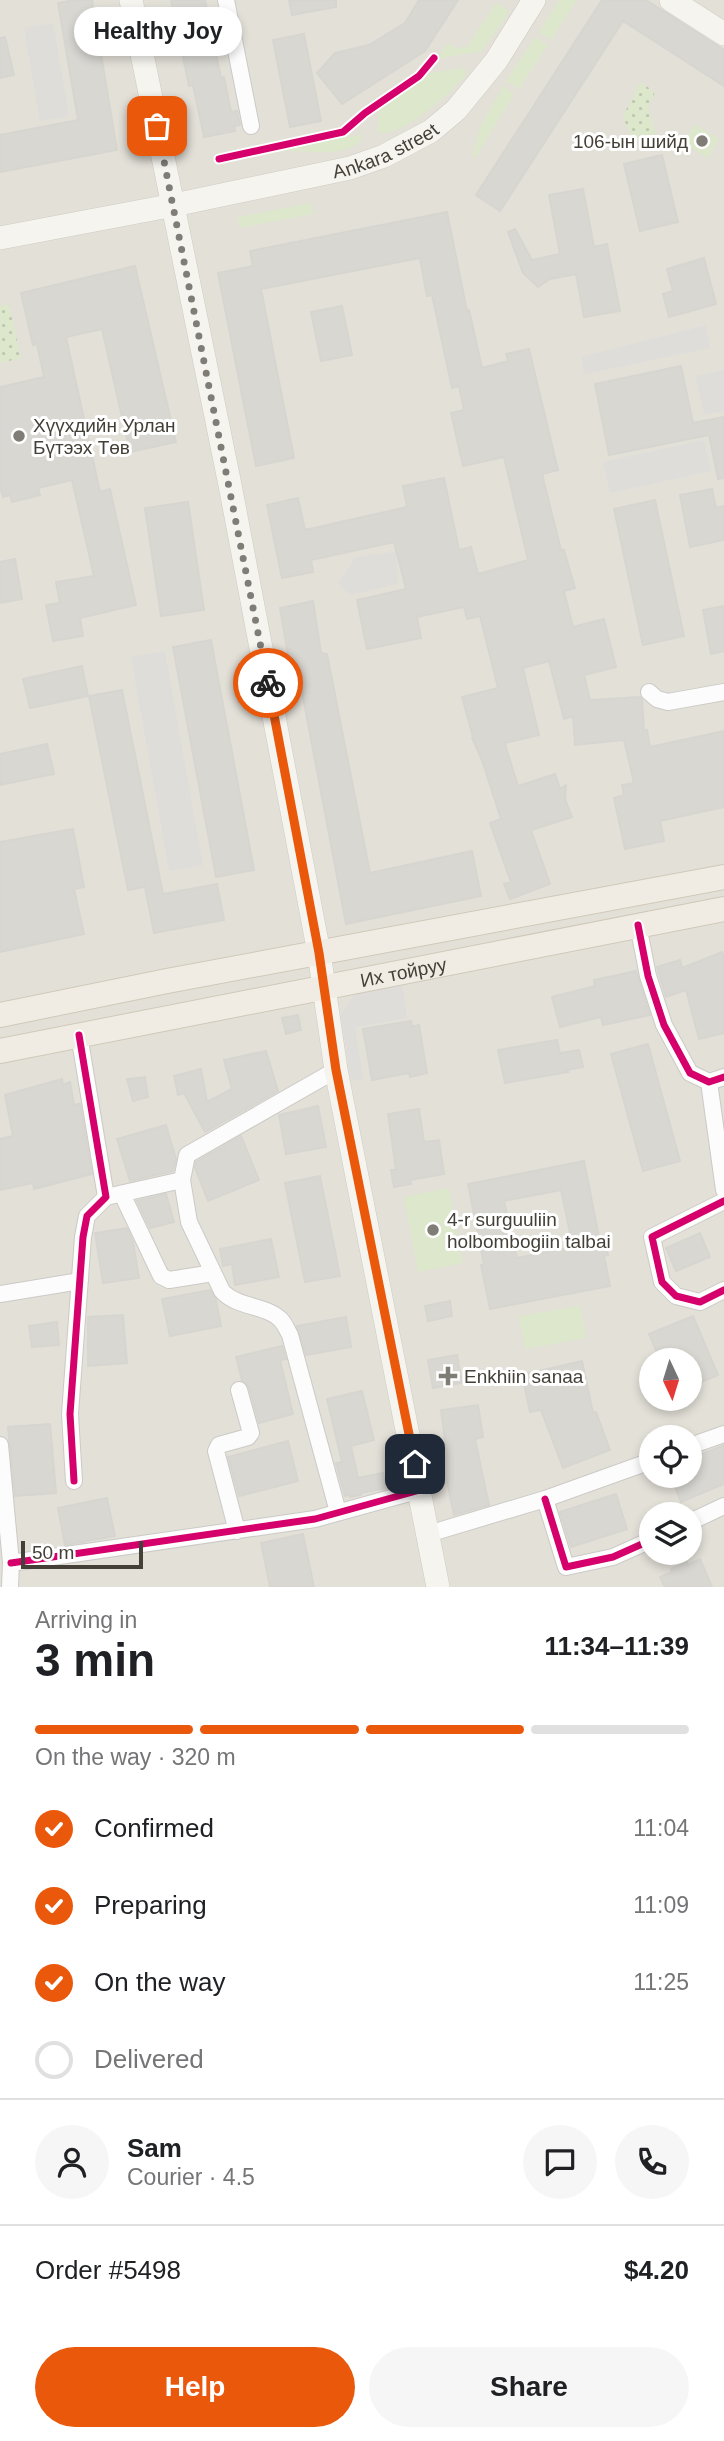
<!DOCTYPE html>
<meta charset="utf-8">
<style>
body{margin:0;font-family:Arial,sans-serif;background:#f6f6f6;color:#202124;height:100vh;display:flex;flex-direction:column;font-size:26px;white-space:nowrap}
*{box-sizing:border-box;margin:0}
p{font-size:23px;color:#757577}
.icon{flex:none;width:38px;height:38px;fill:none;stroke:currentColor;stroke-width:2;stroke-linecap:round;stroke-linejoin:round}
.map{position:relative;height:1587px;overflow:hidden}
.side{display:flex;flex-direction:column;background:#fff;flex:1}
.side>*{flex:none}
.needle{width:46px;rotate:176deg}
.buttons{position:absolute;left:639px;top:1348px;display:grid;gap:14px}
.buttons a{display:grid;place-items:center;width:63px;height:63px;border-radius:50%;background:#fff;box-shadow:0 4px 10px #0003;font-size:35px}
.scale{position:absolute;left:21px;bottom:18px;width:122px;box-sizing:border-box;padding-left:7px;border:4px solid #443f37;border-top:0;font-size:19px;line-height:24px;white-space:nowrap;color:#443f37;-webkit-text-stroke:5px #fff;paint-order:stroke}
.pin{position:absolute;display:grid;place-items:center;width:60px;height:60px;color:#fff;margin:-30px;border-radius:14px;box-shadow:0 4px 10px #0006}
.courier{position:absolute;display:grid;place-items:center;width:70px;height:70px;margin:-35px;border:5px solid #ea580c;border-radius:50%;background:#fff;color:#222;box-shadow:0 2px 9px #0007}
.bubble{position:absolute;height:49px;border-radius:24px;background:#fff;box-shadow:0 4px 10px #0003;font-size:23px;font-weight:600;line-height:49px;text-align:center}
.head em{font-style:normal;font-weight:600}
.head div{display:flex;flex-direction:column-reverse}
.head{display:flex;align-items:center;justify-content:space-between;height:119px;padding:0 35px}
h1{font-size:46px;font-weight:600;line-height:52px}
.bar{display:grid;grid-template-columns:repeat(4,1fr);gap:10px 7px;align-content:center;height:84px;padding:0 35px}
.bar i{height:9px;border-radius:5px;background:#e0e0e0}
.bar .active{background:#ea580c}
.bar p{grid-column:span 4}
.line{display:flex;align-items:center;gap:18px;padding:0 35px;border-top:2px solid #e0e0e0}
.line div{flex:1}
.round{display:grid;place-items:center;flex:none;width:74px;height:74px;border-radius:37px;background:#f6f6f6}
ol{padding:0 35px;list-style:none}
li{display:flex;align-items:center;gap:21px;height:77px}
li p{margin-inline-start:auto}
li .icon{padding:7px;border-radius:50%;background:#ea580c;color:#fff;stroke-width:4}
li:last-child{color:#757577}
li i{width:38px;height:38px;border:4px solid #e0e0e0;border-radius:50%}
.button{display:flex;gap:14px;margin-top:auto;padding:14px 35px}
.button a{flex:1;height:80px;border-radius:42px;background:#ea580c;color:#fff;font-size:28px;font-weight:600;line-height:80px;text-align:center}
.button a+a{background:#f6f6f6;color:#202124}
.map>svg:first-child{display:block}
.residential{fill:#e3e0d8;fill-rule:evenodd}
.grass{fill:#dce7cc}
.park{fill:url(#park-dots)}
.parking{fill:#deddda}
.building{fill:#d9d7d2;stroke:#d7d5d0;stroke-width:2;fill-rule:evenodd}
.lines{fill:none;stroke-linecap:round;stroke-linejoin:round}
.street-casing{stroke:#cbcac6;stroke-width:18}
.secondary-casing{stroke:#cecbc1;stroke-width:24}
.primary-casing{stroke:#d0c9b9;stroke-width:26}
.street{stroke:#fdfcfc;stroke-width:16}
.secondary{stroke:#f6f4ef;stroke-width:23}
.primary{stroke:#f0ece4;stroke-width:24}
.cycleway-casing{stroke:#fff;stroke-width:11}
.cycleway{stroke:#d6006c;stroke-width:7}
.done{stroke:#807c76;stroke-width:7;stroke-dasharray:0 12.6}
.route{stroke:#ea580c;stroke-width:9}
.poi-dot{fill:#807c76;stroke:#fff;stroke-width:2.5}
.labels{text-anchor:middle;stroke-width:6;stroke-linejoin:round;paint-order:stroke}
.poi-label{font-size:19px;fill:#443f37;stroke:#fff;text-anchor:start}
.street-label{font-size:19px;fill:#443f37;stroke:#fff}
</style>
<div class="map">
<svg width="724" height="1587" viewBox="0 0 724 1587">
<defs>
<pattern id="park-dots" width="8" height="8" patternUnits="userSpaceOnUse" patternTransform="scale(1.75)"><rect width="8" height="8" fill="#dce7cc"/><path d="M2 2h.1M6 6h.1" fill="none" stroke="#bec7b0" stroke-width="1.8" stroke-linecap="round"/></pattern>
</defs>
<rect width="100%" height="100%" fill="#efeeea"/>
<!-- residential -->
<path class="residential" d="M0,0H724V1587H0ZM651,1360H690V1398H651ZM651,1437H690V1475H651ZM651,1514H690V1552H651Z"/>
<!-- grass -->
<path class="grass" d="M559,0H577L551,40L539,32Z
M496,3L510,11L482,51L437,59L448,43L456,48L467,47Z
M535,37L548,45L519,89L506,81Z
M462,68L466,71V75C451,92 400,141 377,132L379,108L430,73Z
M503,86L514,94L476,157H472L480,127Z
M694,124L719,139L708,158L685,144Z
M347,132L349,137L361,135V141C338,160 305,149 278,151C262,152 244,158 228,161L227,158Z
M311,203L313,214L240,228L238,217Z
M449,1188L463,1263L418,1272L404,1197Z
M580,1306L586,1338L525,1349L519,1316Z"/>
<!-- park -->
<path class="park" d="M640,82L655,92L648,108L656,133L632,141L623,116Z
M9,304L21,358L0,363V306Z"/>
<!-- parking -->
<path class="parking" d="M53,23L69,116L40,121L24,28Z
M706,325L710,348L584,374L581,357Z
M724,370V411L704,415L696,376Z
M704,440L711,471L610,493L603,462Z
M396,552L398,584L350,595L338,583L356,557Z
M165,651L203,865L169,871L131,657Z
M402,984L407,1018L355,1027L363,1079L351,1080L341,1015L356,992Z"/>
<!-- building -->
<path class="building" d="M74,0H92L117,150L0,172V135L78,120L58,3Z
M171,0H205L221,78L224,77L231,112L237,111L240,125L234,126L235,131L204,137L193,85L189,86Z
M289,0H336V7L292,15Z
M419,0H458L425,51L342,104L317,73L335,53L369,45L405,23Z
M602,0H646L724,50V86L623,21L500,211L476,195Z
M304,34L321,121L290,127L273,40Z
M5,37L14,75L0,78V38Z
M662,155L678,222L640,231L624,164Z
M583,189L594,247L607,244L620,311L584,317L576,274L550,279L538,287L523,273L508,232L515,229L532,260L560,254L549,195Z
M447,212L467,311L469,310L482,368L508,361L506,354L529,349L558,470L542,474L561,550H564L575,588L564,591L573,627L604,619L616,667L584,675L590,700L640,697L642,700L644,731L647,730L650,747L724,731V807L660,821L664,841L625,849L614,798L624,795L622,785L634,783L624,740L575,745L573,716L564,719L549,661L523,668L539,735L505,743L507,751L518,786L555,774L560,789L566,785L565,799L572,817L531,830L550,884L510,899L504,884L511,882L490,823L501,819L482,760L472,738L473,737L462,697L498,688L480,616L467,619L464,607L417,617L421,638L367,649L357,600L406,589L394,542L311,560L313,572L282,578L267,505L298,498L305,530L407,507L403,486L444,478L459,550L471,547L478,574L528,560L504,457L463,466L451,413L464,410L459,386L452,388L432,295L427,296L420,258L261,289L294,458L256,466L218,273L253,266L250,251Z
M704,258L716,304L669,317L663,294L673,291L667,269Z
M135,266L176,442L130,452L102,329L66,337L100,492L110,489L136,605L80,618L83,636L53,641L46,605L60,603L56,582L94,576L72,480L38,488L40,495L12,502L10,495L3,497L0,486V387L44,377L37,344L33,345L21,293Z
M342,306L352,355L321,361L311,312Z
M681,366L693,423L724,417V478L718,479L709,435L609,455L595,384Z
M712,489L716,508L724,506V540L690,547L680,495Z
M655,500L684,636L643,645L614,509Z
M188,502L204,610L161,616L145,508Z
M15,559L22,599L0,603V562Z
M313,601L321,653L327,654L370,873L472,851L481,896L346,924L296,660L289,661L280,608Z
M724,606V651L711,654L703,610Z
M211,640L254,870L216,877L173,647Z
M82,666L88,696L30,708L23,679Z
M122,690L163,894L217,884L224,920L154,933L145,887L128,890L89,696Z
M47,744L54,774L0,785V754Z
M73,829L84,887L74,889L84,934L0,952V842Z
M722,952L724,959V1033L699,1039L686,990L666,997L657,967L680,960L682,968Z
M636,971L650,1015L603,1025L601,1017L560,1027L552,997L595,986L594,980Z
M298,1015L301,1030L286,1034L282,1018Z
M411,1021L412,1027L419,1025L427,1073L410,1077L409,1073L372,1080L363,1029Z
M557,1040L560,1053L579,1050L583,1067L567,1070L568,1072L505,1083L498,1050Z
M648,1044L680,1161L643,1171L611,1054Z
M266,1051L278,1091L205,1132L184,1093L178,1095L174,1076L201,1069L207,1102L232,1089L224,1060Z
M145,1077L148,1097L133,1101L127,1079Z
M62,1079L63,1085L70,1082L74,1105L80,1104L92,1174L34,1189L33,1183L0,1190V1139L13,1136L5,1095Z
M318,1106L326,1147L286,1154L279,1115Z
M419,1109L424,1142L439,1140L444,1174L410,1180L411,1184L394,1187L391,1170H396L388,1114Z
M166,1125L176,1159L173,1171L130,1181L117,1139Z
M241,1136L259,1180L208,1201L195,1168L196,1162Z
M584,1161L600,1242L605,1241L608,1255L604,1256L610,1286L490,1309L481,1265L484,1264L468,1184ZM561,1190L573,1247L517,1258L504,1201Z
M320,1176L340,1276L305,1282L285,1183Z
M166,1194L174,1222L150,1228L137,1201Z
M127,1228L133,1242L139,1278L103,1283L95,1233Z
M700,1233L710,1257L676,1271L666,1248Z
M271,1239L279,1277L235,1285L232,1264L223,1266L220,1249Z
M210,1290L216,1300L221,1326L170,1336L162,1299Z
M450,1301L452,1316L428,1321L425,1306Z
M123,1315L127,1363L88,1366V1317Z
M693,1316L718,1375L690,1387V1360H660L649,1334Z
M346,1317L351,1347L306,1355L297,1326Z
M57,1322L59,1345L32,1347L29,1326Z
M282,1346L286,1359L280,1360L293,1414L259,1423L249,1387L242,1380L236,1357Z
M457,1355L462,1383L433,1388L428,1360Z
M582,1361L593,1413L596,1412L610,1450L563,1468L541,1410L530,1412L522,1375Z
M362,1391L374,1440L351,1446L358,1478L383,1473L386,1488L361,1493V1495L350,1497L349,1495L345,1496L336,1463L342,1462L327,1399Z
M478,1405L483,1437L475,1439L489,1505L454,1515L442,1457L447,1456L441,1410Z
M50,1424L56,1493L15,1496L8,1427Z
M288,1441L298,1481L239,1496L228,1457Z
M724,1445V1484L681,1502L670,1475H690V1459Z
M616,1494L627,1529L571,1547L560,1512Z
M107,1498L115,1536L65,1545L58,1508Z
M303,1534L314,1587H270L261,1543Z
M700,1559L712,1587H665L660,1577L672,1572L671,1569L687,1562L688,1565Z"/>
<g class="lines">
<defs>
<path id="street" d="M226,0L251,126
M649,692L657,699L668,702L724,692
M638,925L648,976L664,1025L690,1073L709,1082L724,1077
M709,1082L724,1190
M182,1180L189,1222L222,1291C237,1308 267,1305 281,1320C285,1324 287,1330 290,1335L338,1512
M122,1194L161,1276L169,1280L213,1273
M106,1197L182,1180L187,1155L336,1070
M724,1201L652,1237L662,1282L676,1296L700,1302L724,1290
M0,1294L80,1281
M0,1445L11,1563L10,1587
M690,1446L724,1434
M74,1481L70,1414L83,1237L87,1216L106,1197L79,1035
M545,1499L566,1567L613,1557L651,1540
M690,1522L724,1506
M237,1531L216,1451L219,1445L248,1437L251,1433L239,1390
M428,1534L545,1499L651,1461
M11,1563L315,1519L420,1490"/>
<g id="secondary">
<path d="M131,0L230,485L319,953L336,1070L438,1587"/>
<path d="M671,0L724,34"/>
<path id="s1" d="M0,238L174,205L350,168L384,156L431,131L456,110L496,61L534,0"/>
</g>
<g id="primary">
<path d="M0,1015L167,981L724,877"/>
<path id="s2" d="M0,1051L724,909"/>
</g>
</defs>
<!-- street casing -->
<use href="#street" class="street-casing"/>
<!-- secondary casing -->
<use href="#secondary" class="secondary-casing"/>
<!-- primary casing -->
<use href="#primary" class="primary-casing"/>
<!-- street -->
<use href="#street" class="street"/>
<!-- secondary -->
<use href="#secondary" class="secondary"/>
<!-- primary -->
<use href="#primary" class="primary"/>
<defs>
<path id="cycleway" d="M219,159L343,132L365,113L419,76L434,58
M638,925L648,976L664,1025L690,1073L709,1082L724,1077
M724,1201L652,1237L662,1282L676,1296L700,1302L724,1290
M74,1481L70,1414L83,1237L87,1216L106,1197L79,1035
M545,1499L566,1567L613,1557L651,1540
M11,1563L315,1519L420,1490"/>
</defs>
<!-- cycleway casing -->
<use href="#cycleway" class="cycleway-casing"/>
<!-- cycleway -->
<use href="#cycleway" class="cycleway"/>
</g>
<g class="lines">
<!-- done -->
<path class="done" d="M157,126L268,683"/>
<!-- route -->
<path class="route" d="M268,683L319,953L336,1070L415,1464"/>
</g>
<!-- markers -->
<g class="poi-dot">
<circle cx="702" cy="141" r="7"/>
<circle cx="19" cy="436" r="7"/>
<circle cx="433" cy="1230" r="7"/>
<path d="M444.5 1365.5h7v7h7v7h-7v7h-7v-7h-7v-7h7z"/>
</g>
<g class="labels">
<!-- poi labels -->
<g class="poi-label">
<text x="688" y="148" text-anchor="end">106-ын шийд</text>
<text x="33" y="432">Хүүхдийн Урлан<tspan x="33" dy="22">Бүтээх Төв</tspan></text>
<text x="447" y="1226">4-r surguuliin<tspan x="447" dy="22">holbombogiin talbai</tspan></text>
<text x="464" y="1383">Enkhiin sanaa</text>
</g>
<!-- street labels -->
<g class="street-label">
<text dy="7" stroke="none"><textPath href="#s1" startOffset="396">Ankara street</textPath></text>
<text dy="7" stroke="none"><textPath href="#s2" startOffset="411">Их тойруу</textPath></text>
</g>
</g>
</svg>
<div class="buttons">
<a><svg class="needle" viewBox="-14 -14 28 28"><path d="M0-13l5 13h-10z" fill="#e53935"/><path d="M0 13l5-13h-10z" fill="#757577"/></svg></a>
<a><svg class="icon" aria-label="locate" viewBox="0 0 24 24"><circle cx="12" cy="12" r="6"/><path d="M12 2v4M12 18v4M2 12h4M18 12h4"/></svg></a>
<a><svg class="icon" aria-label="layers" viewBox="0 0 24 24"><path d="M12 4l9 5-9 5-9-5zM3 14l9 5 9-5"/></svg></a>
</div>
<div class="scale">50 m</div>
<div class="pin" style="left:157px;top:126px;background:#ea580c"><svg class="icon" aria-label="bag" viewBox="0 0 24 24"><path d="M5 8h14l-1 12H6zM9 8a3 3 0 0 1 6 0"/></svg></div>
<div class="pin" style="left:415px;top:1464px;background:#1f2937"><svg class="icon" aria-label="home" viewBox="0 0 24 24"><path d="M3 11l9-7 9 7M6 9v11h12V9"/></svg></div>
<div class="courier" style="left:268px;top:683px"><svg class="icon" aria-label="bike" viewBox="0 0 24 24"><circle cx="6" cy="16" r="4"/><circle cx="18" cy="16" r="4"/><path d="M6 16l4-8h5l3 8M10 8l3 8H6M13 5h3"/></svg></div>
<div class="bubble" style="left:74px;top:7px;width:168px">Healthy Joy</div>
</div>
<section class="side">
<div class="head"><div><h1>3 min</h1><p>Arriving in</p></div><em>11:34–11:39</em></div>
<div class="bar"><i class="active"></i><i class="active"></i><i class="active"></i><i></i><p>On the way · 320 m</p></div>
<ol>
<li><svg class="icon" aria-label="check" viewBox="0 0 24 24"><path d="M5 12l5 5 9-10"/></svg>Confirmed<p>11:04</p></li>
<li><svg class="icon" aria-label="check" viewBox="0 0 24 24"><path d="M5 12l5 5 9-10"/></svg>Preparing<p>11:09</p></li>
<li><svg class="icon" aria-label="check" viewBox="0 0 24 24"><path d="M5 12l5 5 9-10"/></svg>On the way<p>11:25</p></li>
<li><i></i>Delivered</li>
</ol>
<div class="line" style="height:126px"><a class="round"><svg class="icon" aria-label="person" viewBox="0 0 24 24"><circle cx="12" cy="8" r="4"/><path d="M4 21q1-7 8-7t8 7"/></svg></a><div><b>Sam</b><p>Courier · 4.5</p></div><a class="round"><svg class="icon" aria-label="chat" viewBox="0 0 24 24"><path d="M4 5h16v11H9l-5 4z"/></svg></a><a class="round"><svg class="icon" aria-label="phone" viewBox="0 0 24 24"><path d="M5 4h4l2 5-3 2q2 4 5 5l2-3 5 2v4C11 20 4 13 5 4z"/></svg></a></div>
<div class="line" style="height:91px"><div>Order #5498</div><b>$4.20</b></div>
<div class="button"><a>Help</a><a>Share</a></div>
</section>
